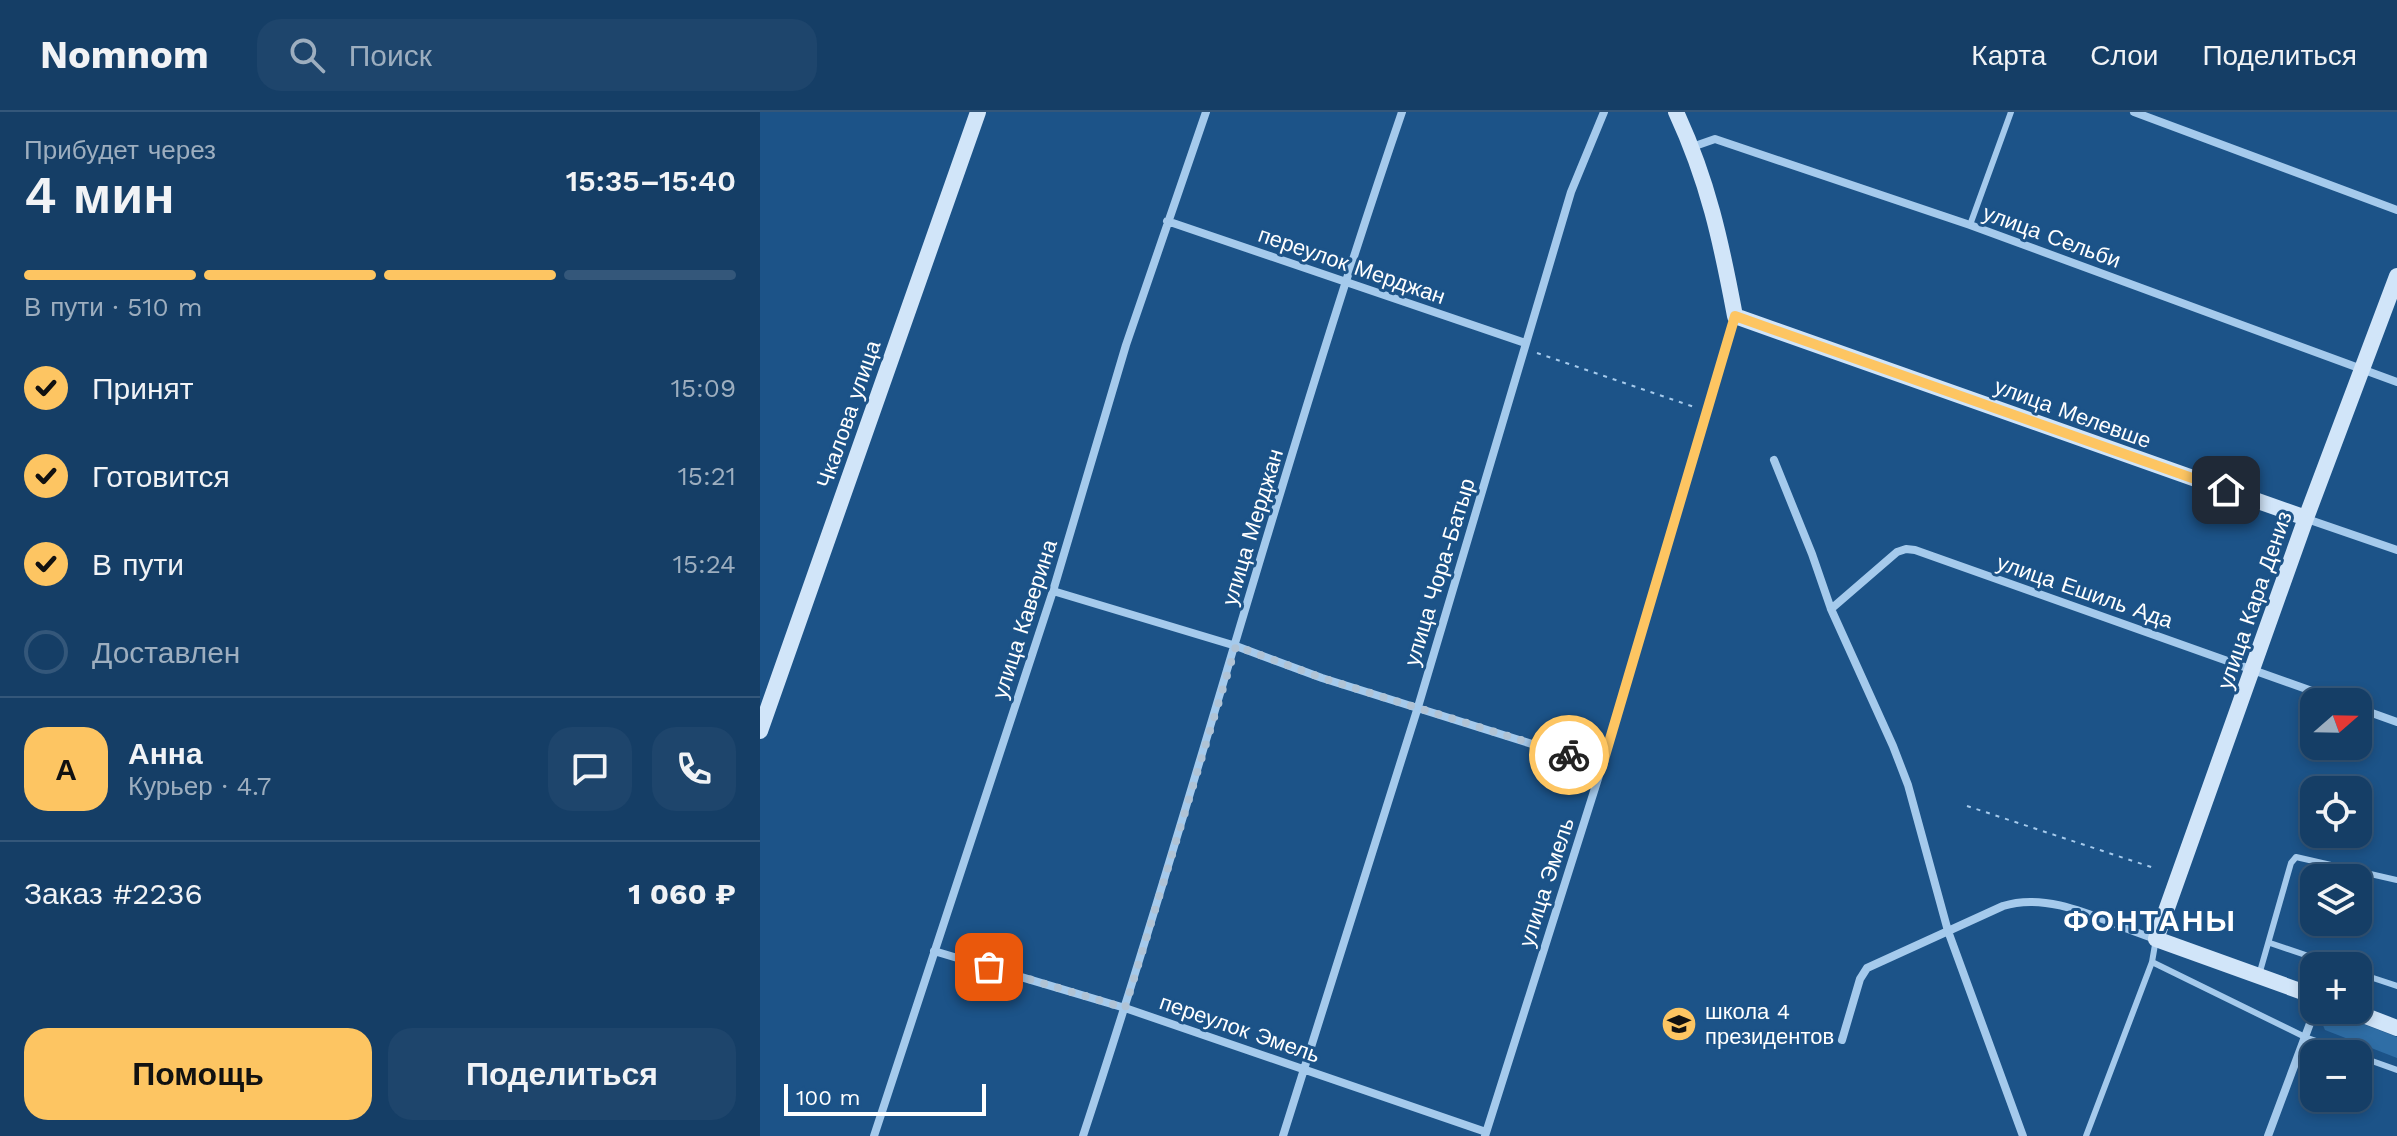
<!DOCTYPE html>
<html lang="ru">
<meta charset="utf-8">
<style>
body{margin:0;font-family:"Work Sans",sans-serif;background:#1e456c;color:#f1f3f6;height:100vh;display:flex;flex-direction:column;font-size:30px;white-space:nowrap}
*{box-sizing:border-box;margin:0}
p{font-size:26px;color:#9daebf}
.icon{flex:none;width:44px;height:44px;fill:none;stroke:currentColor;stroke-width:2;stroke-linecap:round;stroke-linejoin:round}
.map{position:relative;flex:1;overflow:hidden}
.drawer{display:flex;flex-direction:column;background:#153e66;width:760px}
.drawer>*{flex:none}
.needle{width:52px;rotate:70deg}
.tools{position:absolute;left:1540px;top:576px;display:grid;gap:16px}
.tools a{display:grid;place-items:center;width:72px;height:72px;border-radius:16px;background:#153e66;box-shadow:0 4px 12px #0003,0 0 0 2px #34577a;font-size:40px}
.scale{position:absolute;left:24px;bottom:20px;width:202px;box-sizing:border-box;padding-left:8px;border:4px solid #fff;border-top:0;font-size:22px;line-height:28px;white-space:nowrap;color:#fff;-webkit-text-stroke:6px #1c5388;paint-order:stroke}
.pin{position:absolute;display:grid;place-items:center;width:68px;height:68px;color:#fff;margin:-34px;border-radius:16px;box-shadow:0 4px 12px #0006}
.courier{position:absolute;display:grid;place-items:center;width:80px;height:80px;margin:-40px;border:6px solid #fdc562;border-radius:50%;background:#fff;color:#222;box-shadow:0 2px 10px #0007}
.summary em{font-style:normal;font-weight:600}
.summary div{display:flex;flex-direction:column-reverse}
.summary{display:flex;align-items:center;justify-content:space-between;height:136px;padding:0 24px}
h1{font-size:52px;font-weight:600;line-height:60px}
.bar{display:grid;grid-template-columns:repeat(4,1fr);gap:12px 8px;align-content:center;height:96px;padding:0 24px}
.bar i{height:10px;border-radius:6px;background:#34577a}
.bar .on{background:#fdc562}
.bar p{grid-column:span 4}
.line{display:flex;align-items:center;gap:20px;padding:0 24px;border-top:2px solid #34577a}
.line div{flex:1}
.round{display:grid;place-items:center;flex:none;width:84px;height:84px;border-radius:24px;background:#1e456c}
ol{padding:0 24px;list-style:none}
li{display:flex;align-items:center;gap:24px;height:88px}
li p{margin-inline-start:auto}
li .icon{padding:8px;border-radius:50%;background:#fdc562;color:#111;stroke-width:4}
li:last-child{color:#9daebf}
li i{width:44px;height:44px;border:4px solid #34577a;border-radius:50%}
.cta{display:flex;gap:16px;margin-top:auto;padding:16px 24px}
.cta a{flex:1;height:92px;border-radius:24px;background:#fdc562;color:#111;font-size:32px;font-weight:600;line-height:92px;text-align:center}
.cta a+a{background:#1e456c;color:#f1f3f6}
header{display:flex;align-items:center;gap:48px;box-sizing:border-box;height:112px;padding:0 40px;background:#153e66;border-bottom:2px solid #34577a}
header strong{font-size:38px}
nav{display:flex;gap:44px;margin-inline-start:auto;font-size:28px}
.search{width:560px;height:72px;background:#1e456c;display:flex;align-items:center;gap:20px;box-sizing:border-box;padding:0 28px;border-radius:24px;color:#9daebf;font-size:30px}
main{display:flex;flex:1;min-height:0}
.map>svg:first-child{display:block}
.green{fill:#2f6ea6}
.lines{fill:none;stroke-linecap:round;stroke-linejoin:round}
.path{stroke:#a5caec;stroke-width:2;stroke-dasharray:4 6;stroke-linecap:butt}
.lane{stroke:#a5caec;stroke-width:6}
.street{stroke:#a5caec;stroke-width:8}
.secondary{stroke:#d1e5f9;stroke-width:16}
.done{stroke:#b0c3d5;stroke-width:8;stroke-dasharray:0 14.4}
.route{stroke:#fdc562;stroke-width:10}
.labels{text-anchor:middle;stroke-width:6;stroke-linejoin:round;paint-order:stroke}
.street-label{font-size:22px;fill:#fff;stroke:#1c5388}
.poi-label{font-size:22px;fill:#fff;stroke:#1c5388;text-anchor:start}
.district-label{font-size:30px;font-weight:bold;letter-spacing:2px;fill:#fff;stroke:#1c5388}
</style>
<header>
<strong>Nomnom</strong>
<div class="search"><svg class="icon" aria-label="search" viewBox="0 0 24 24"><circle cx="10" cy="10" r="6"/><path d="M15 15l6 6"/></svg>Поиск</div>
<nav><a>Карта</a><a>Слои</a><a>Поделиться</a></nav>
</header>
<main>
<section class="drawer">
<div class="summary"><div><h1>4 мин</h1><p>Прибудет через</p></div><em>15:35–15:40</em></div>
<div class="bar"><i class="on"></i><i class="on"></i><i class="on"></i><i></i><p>В пути · 510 m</p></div>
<ol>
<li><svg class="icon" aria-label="check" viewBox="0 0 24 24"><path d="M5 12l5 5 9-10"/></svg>Принят<p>15:09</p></li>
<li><svg class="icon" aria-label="check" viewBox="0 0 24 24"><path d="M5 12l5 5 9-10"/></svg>Готовится<p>15:21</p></li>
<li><svg class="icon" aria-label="check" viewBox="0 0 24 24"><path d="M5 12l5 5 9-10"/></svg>В пути<p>15:24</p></li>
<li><i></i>Доставлен</li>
</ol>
<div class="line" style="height:144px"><b class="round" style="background:#fdc562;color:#111">А</b><div><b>Анна</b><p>Курьер · 4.7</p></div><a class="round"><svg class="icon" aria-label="chat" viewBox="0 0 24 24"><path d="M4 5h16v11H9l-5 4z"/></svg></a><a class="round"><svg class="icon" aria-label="phone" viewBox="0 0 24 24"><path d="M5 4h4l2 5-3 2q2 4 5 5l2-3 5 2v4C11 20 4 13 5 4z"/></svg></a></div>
<div class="line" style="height:104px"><div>Заказ #2236</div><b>1 060 ₽</b></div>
<div class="cta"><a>Помощь</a><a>Поделиться</a></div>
</section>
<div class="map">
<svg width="1637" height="1024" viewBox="0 0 1637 1024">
<rect width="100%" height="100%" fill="#1c5388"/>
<!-- green -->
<path class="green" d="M1573,904L1585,905L1637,925V946L1565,918L1562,911Z"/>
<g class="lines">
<!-- path -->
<path class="path" d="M777,241L937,296
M1207,694L1394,756"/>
<!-- lane -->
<path class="lane" d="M1210,113L1251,0
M1510,831L1578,854
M1392,850L1545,925L1592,942
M1598,861L1637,874
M1499,863L1531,751L1536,745L1637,768
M1598,944L1637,958
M1326,1024L1392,850L1396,827"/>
<!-- street -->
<path class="street" d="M1374,0L1637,98
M932,35L955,27L1210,113L1637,270
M407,109L765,231
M1014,348L1052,442L1071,497L1133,634L1148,673L1188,819L1263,1024
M1547,407L1637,438
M293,479L476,534L562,566L842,654
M1071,497L1137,440L1146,437L1155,438L1583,590
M1598,596L1637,610
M174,839L365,896L726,1020
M1082,928L1100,867L1107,856L1243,794C1293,778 1349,813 1396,827
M114,1024L293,479L366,233L446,0
M323,1024C435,684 526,338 642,0
M523,1024L658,595L811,80L844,0
M725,1024L842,654L975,204
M1508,1024L1555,898"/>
<!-- secondary -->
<path class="secondary" d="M916,0C948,69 961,129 975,204L1546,406
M0,619L218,0
M1554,884L1396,827L1546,406L1637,164
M1590,898L1637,916"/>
</g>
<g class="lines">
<!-- done -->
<path class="done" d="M229,855L365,896L476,534L562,566L809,643"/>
<!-- route -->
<path class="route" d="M809,643L842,654L975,204L1466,378"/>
</g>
<!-- icons -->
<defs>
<symbol id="school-disc" viewBox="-11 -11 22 22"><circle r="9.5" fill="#fdc562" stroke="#1c5388"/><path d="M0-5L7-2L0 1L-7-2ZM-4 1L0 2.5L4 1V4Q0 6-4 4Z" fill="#111"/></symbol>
</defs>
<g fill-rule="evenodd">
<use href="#school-disc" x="899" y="892" width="40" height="40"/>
</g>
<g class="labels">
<!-- street labels -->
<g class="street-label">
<text transform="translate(1292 124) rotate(20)" y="8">улица Сельби</text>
<text transform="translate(592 153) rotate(19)" y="8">переулок Мерджан</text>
<text transform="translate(1313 301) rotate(20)" y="8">улица Мелевше</text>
<text transform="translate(88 302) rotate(-71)" y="8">Чкалова улица</text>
<text transform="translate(492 415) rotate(-73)" y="8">улица Мерджан</text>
<text transform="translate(679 460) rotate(-73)" y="8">улица Чора-Батыр</text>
<text transform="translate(1325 479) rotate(19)" y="8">улица Ешиль Ада</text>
<text transform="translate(1494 488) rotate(-71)" y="8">улица Кара Дениз</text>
<text transform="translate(264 507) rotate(-72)" y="8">улица Каверина</text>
<text transform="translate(786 770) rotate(-72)" y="8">улица Эмель</text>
<text transform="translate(480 916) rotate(19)" y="8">переулок Эмель</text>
</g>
<!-- poi labels -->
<g class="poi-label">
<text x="945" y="907">школа 4<tspan x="945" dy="25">президентов</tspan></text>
</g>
<!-- district labels -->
<g class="district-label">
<text x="1390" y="819">ФОНТАНЫ</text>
</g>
</g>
</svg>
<div class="tools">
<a><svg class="needle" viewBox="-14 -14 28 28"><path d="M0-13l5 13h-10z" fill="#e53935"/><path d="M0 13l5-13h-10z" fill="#9daebf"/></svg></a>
<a><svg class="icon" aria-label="locate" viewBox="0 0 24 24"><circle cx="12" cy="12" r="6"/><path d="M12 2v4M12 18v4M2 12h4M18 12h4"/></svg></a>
<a><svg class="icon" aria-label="layers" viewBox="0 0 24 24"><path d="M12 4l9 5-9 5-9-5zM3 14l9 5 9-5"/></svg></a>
<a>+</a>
<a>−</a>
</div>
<div class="scale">100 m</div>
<div class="pin" style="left:229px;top:855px;background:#ea580c"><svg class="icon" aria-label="bag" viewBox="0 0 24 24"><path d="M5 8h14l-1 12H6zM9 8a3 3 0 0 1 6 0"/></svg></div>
<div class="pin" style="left:1466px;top:378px;background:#1f2937"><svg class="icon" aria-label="home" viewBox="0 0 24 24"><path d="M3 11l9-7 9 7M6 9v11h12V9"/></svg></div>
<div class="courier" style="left:809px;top:643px"><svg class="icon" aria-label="bike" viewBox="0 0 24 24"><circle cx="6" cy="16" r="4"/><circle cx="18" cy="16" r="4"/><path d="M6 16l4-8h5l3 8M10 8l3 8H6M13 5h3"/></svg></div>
</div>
</main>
